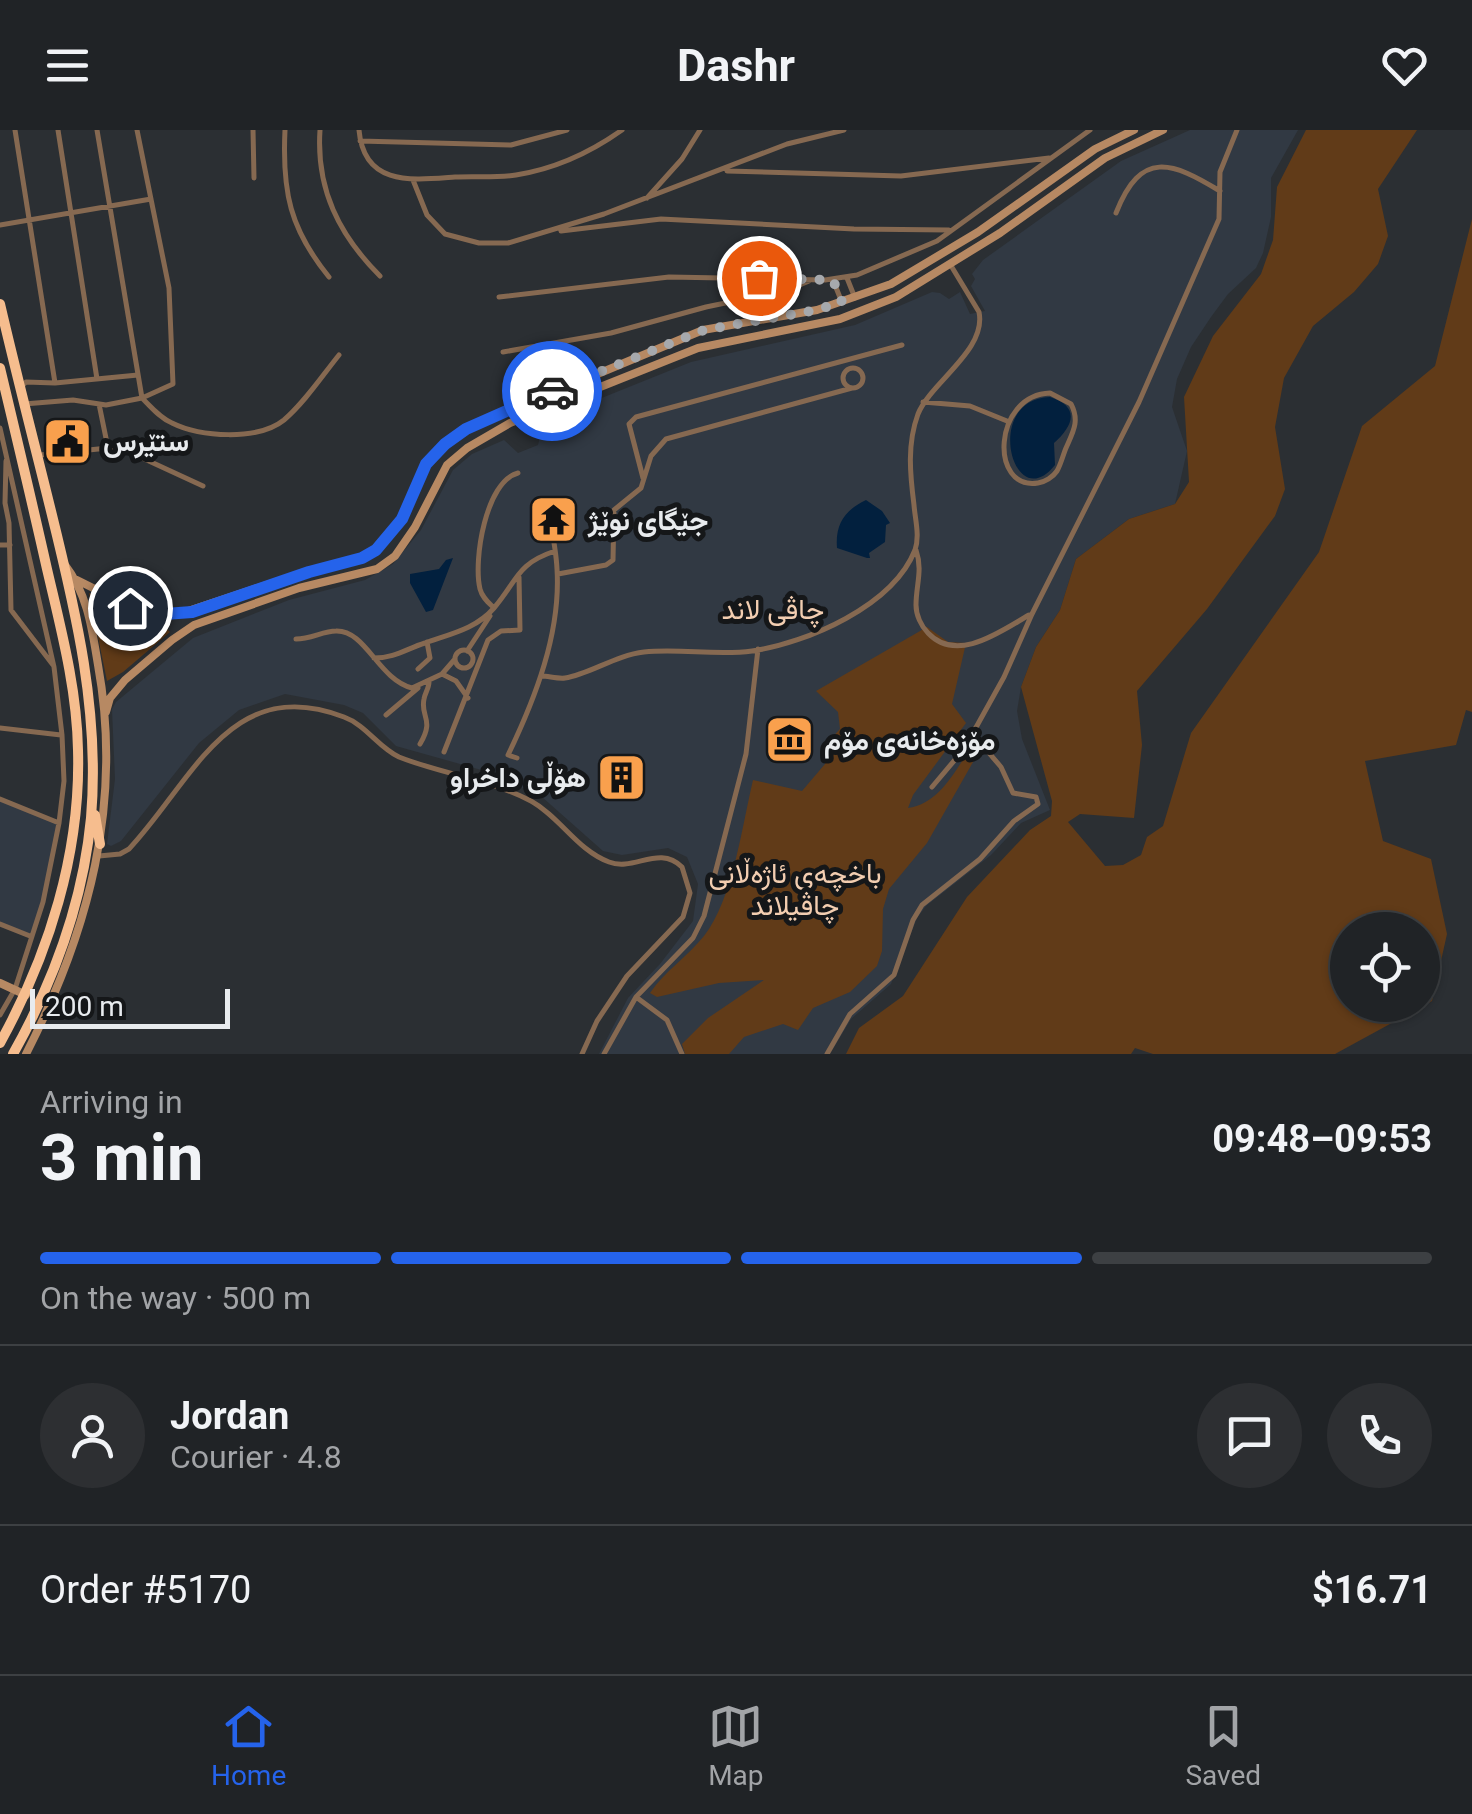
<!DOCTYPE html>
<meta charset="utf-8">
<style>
body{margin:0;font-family:Roboto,Vazirmatn,sans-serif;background:#2d2f32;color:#f1f3f6;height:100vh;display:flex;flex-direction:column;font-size:38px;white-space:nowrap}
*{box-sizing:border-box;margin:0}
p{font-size:32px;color:#a2a4a7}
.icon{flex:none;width:55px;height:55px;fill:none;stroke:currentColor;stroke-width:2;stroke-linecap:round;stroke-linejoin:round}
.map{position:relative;height:924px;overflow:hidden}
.details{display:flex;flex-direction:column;background:#202326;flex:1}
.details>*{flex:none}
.controls{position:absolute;left:1330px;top:782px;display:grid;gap:20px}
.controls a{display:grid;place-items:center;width:110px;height:110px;border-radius:50%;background:#202326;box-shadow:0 2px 8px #0004,0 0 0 2px #3d4043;font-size:50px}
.scale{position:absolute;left:30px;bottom:25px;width:200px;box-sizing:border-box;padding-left:10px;border:5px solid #e8ebee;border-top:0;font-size:28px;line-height:35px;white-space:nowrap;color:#e8ebee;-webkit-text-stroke:8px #151719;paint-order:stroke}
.pin{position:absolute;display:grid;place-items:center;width:85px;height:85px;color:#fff;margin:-42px;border:5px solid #fff;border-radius:50%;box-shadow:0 2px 10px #0007}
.courier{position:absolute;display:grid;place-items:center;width:100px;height:100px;margin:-50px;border:8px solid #2563eb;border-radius:50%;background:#fff;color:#222;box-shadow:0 2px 12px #0007}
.headline em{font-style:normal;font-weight:700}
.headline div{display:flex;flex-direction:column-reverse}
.headline{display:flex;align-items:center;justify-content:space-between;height:170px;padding:0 40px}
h1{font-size:65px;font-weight:700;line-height:75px}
.bar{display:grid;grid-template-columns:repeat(4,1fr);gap:15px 10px;align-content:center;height:120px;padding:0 40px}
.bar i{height:12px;border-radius:8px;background:#3d4043}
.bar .current{background:#2563eb}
.bar p{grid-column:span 4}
.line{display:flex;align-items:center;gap:25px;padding:0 40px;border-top:2px solid #3d4043}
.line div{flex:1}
.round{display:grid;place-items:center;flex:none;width:105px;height:105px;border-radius:52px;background:#2d2f32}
header{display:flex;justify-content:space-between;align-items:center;height:130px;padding:0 40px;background:#202326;font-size:45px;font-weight:700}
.tabs{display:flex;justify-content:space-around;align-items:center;height:140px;border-top:2px solid #3d4043;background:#202326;font-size:28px;color:#a2a4a7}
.tabs a{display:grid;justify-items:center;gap:5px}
.tabs .current{color:#2563eb}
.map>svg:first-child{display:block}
.built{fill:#313943}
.green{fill:#613b18;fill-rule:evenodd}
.water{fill:#02203e}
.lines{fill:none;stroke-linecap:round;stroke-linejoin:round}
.street{stroke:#866951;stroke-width:5}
.secondary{stroke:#b78963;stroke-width:8}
.highway{stroke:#f6bd8e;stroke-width:10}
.done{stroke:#a6a9ad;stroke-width:10;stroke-dasharray:0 18}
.route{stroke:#2563eb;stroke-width:12}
.labels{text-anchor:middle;stroke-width:10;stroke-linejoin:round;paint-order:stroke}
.poi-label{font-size:28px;font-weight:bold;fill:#e8ebee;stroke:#151719;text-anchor:start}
.park-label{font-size:28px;fill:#f3ceb1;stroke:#151719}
</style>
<header><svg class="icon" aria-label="menu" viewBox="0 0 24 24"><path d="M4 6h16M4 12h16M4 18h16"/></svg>Dashr<svg class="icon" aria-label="heart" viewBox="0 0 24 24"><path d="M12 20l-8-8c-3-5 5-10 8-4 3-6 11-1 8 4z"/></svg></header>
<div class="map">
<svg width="1472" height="924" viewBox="0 0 1472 924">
<rect width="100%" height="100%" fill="#2b2f33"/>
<!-- built -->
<path class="built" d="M1190,0H1298L1271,48V87L1263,123L1256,138L1228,164L1211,187L1191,217L1177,249L1172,277L1187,321L1175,374L1129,389L1076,429L1060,480L1036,517L1021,557L1017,581L1022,609L1050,680L1021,693L991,725L926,776L917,788L891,854L851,889L830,924H599L628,868L660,834L693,791L698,754L687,727L668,718L622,725L603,721L542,667L485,641L396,616L363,583L344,575L285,564L239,580L199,613L121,711L111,716L107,714L115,649L112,579L116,572L193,508L289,470L365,450L393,434L421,400L453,340L472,324L504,310L518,323L538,315L543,295L552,288L691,232L855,195L932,162L940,163L949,169L960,162L970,184L985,181L971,156L975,149L972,144L983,130L1121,31Z
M0,669L59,693L43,772L31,806L0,794Z"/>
<!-- green -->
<path class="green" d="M1306,0H1417L1378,59L1388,106L1378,134L1354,162L1313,196L1284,248L1275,297L1285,359L1275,386L1207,479L1137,561L1142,615L1134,688L1080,684L1068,692L1105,736L1123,735L1141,725L1147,707L1163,696L1191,603L1319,422L1362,296L1435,236L1472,89V582L1466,580L1456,615L1365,631L1383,711L1431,729L1447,804L1432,871L1335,924H1153L1135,918L1131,924H846L859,898L903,866L967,767L1030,700L1051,686L1052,671L1021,557L1036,517L1060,480L1076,429L1129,389L1175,374L1189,352L1184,267L1213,206L1261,144L1273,110L1277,57ZM1348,800H1422V875H1348Z
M89,463L139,484L166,489L163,495L170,502L123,542L107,551Z
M927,497L948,512L966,513L952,574L966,593L913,665L908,678C940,674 957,638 974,612L981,618L927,713L889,759L883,779L882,821L877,836L850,862L813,878L798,900L783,894L744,907L729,924H685L682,914L708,888L764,850L719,853L657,867L650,863C665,841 687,827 704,806C733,769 742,696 753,650L802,661L825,634L827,613L840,599L838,582L816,561Z"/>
<!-- water -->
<path class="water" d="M1050,267C1081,277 1073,296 1054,313L1055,335C1013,388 982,269 1050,267Z
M866,370L882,381L890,393L886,395L885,412L869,423L870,428H867L837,418C835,394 845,380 866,370Z
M453,428L433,480L426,482L410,453V444L439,439L446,430Z"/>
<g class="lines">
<!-- street -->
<path class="street" d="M15,0L55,253
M58,0L97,249
M97,0L142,268L173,254L169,158L137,0
M253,0L254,48
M285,0C282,62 290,99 329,147
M320,0C316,59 339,105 380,146
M359,0C364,57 413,50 455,47C475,46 496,48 516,45C554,39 591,22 622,0
M360,11L511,15L567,0
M727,41L901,46L1049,28
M413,50L427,85L445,104L479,113H508L604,84L787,14L844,0
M647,68L682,29L700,0
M1116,83C1141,19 1172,32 1220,61
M0,95L151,69
M561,101L661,89L854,99L949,100
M847,148L855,168
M833,150L841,170
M499,167L669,147L825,150L857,145L937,111L1090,0
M503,222L611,203L706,177L788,160L809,151
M843 248a10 10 0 1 1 20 0a10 10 0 1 1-20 0Z
M22,256L26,252L55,253L138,245
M1050,263L1071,274C1080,291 1073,302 1066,318C1063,325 1061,334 1057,341C1053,347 1045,352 1038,353C989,361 993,265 1050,263Z
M923,272L970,276L1007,291
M24,274L73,270L106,275L142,268C151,277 160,288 172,293C200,307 258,311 284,290C305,272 322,246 339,225
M99,274L108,318
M0,298L54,537L62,605L64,651L59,693L43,772L15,859L0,885
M40,325L108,318L125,320L203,356
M6,331L5,373L9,393L11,480L53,535
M643,348L629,294L636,287L902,215
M0,415H10
M916,420C923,440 916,455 916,475C916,485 921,496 928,503C957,534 1001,501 1029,485
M558,444L606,435L613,430L614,380L641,358L651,326L666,309L852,258
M494,478C488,472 482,467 480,459C473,430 486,351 518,343
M296,509C311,509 323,501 336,501C366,500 378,549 412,558L442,544L455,529
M455 529a9 9 0 1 1 18 0a9 9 0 1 1-18 0Z
M467,521L490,486
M374,528C395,528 406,519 425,513C450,504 476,499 494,478C518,450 516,434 555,421
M418,539L430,528L427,512
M442,544L456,551L468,568
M542,546C548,546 558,549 565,548C590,544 616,525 644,522C680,518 716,526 752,521C807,513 893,476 915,420C920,406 915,389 914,375C910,344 907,314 918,284C931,252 987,220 979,182L950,134
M386,585L418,558
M0,598L61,605
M420,614C435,589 420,587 424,569C425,563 429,558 429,552
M444,622L488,510L501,501L520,500L519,447
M517,628L508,625C535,569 561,503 557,439C556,416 550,392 546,369
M932,657L964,619L1004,547L1032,484L1139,272L1219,89L1220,42L1237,0
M0,669L59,693
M99,726L120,724L129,719C193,651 230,543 344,587C366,595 378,617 399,627C442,644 489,649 531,671C560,687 577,720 609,732C634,742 659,714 682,737L690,763L683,787L627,846L597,891L582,924
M0,794L30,806
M636,867L667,890L682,924
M604,924L636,867L693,808L704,786L746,624L758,519
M827,924L850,884L894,845L913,790L922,775L980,729L1014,691L1038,674L1036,667L1013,663L1001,637L972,603"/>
<!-- secondary -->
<path class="secondary" d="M77,450L131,477L151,483L179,484L309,441L362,428L375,419L402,389L429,329L466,299L703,200L817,180L891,154L978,102L1095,19L1134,0
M106,582L110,568L125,550L172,510L194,495L299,458L377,439L395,426L415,397L447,335L467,318L510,293L698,218L840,189L896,167L1000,103L1105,28L1163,0
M0,853L26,865
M26,924C89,801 123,673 98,535C92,499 88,465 65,435"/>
<!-- highway -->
<path class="highway" d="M0,174C16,243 34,312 51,381C76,482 100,582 91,688C83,772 54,851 13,924
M0,238C16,305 32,372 47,439C61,499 77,559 78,620C81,723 49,824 0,913
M95,685L100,714"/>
</g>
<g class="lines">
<!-- done -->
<path class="done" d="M552,261L704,200L817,180L842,172L833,150L759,148"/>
<!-- route -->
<path class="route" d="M130,478L165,484L192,482L309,442L362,428L376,420L402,389L426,334L445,314L466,299L552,261"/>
</g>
<!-- icons -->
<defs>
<symbol id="civic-square" viewBox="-11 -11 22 22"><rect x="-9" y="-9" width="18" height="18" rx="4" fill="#f9a04d" stroke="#151719"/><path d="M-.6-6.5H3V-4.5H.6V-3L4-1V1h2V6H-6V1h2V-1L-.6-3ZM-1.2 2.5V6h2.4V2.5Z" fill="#111"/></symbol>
<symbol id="temple-square" viewBox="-11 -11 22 22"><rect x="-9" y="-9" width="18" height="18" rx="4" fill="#f9a04d" stroke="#151719"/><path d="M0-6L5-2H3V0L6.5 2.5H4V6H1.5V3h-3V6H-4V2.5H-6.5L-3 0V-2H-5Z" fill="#111"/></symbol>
<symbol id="museum-square" viewBox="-11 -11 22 22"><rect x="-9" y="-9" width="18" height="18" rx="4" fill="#f9a04d" stroke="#151719"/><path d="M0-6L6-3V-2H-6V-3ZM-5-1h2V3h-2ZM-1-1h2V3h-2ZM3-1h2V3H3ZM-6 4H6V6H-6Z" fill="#111"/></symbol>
<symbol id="building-square" viewBox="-11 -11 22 22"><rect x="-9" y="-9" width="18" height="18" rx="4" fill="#f9a04d" stroke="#151719"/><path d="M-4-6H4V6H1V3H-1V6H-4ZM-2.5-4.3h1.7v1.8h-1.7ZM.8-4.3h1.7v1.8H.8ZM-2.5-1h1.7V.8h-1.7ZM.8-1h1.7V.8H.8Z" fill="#111"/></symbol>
</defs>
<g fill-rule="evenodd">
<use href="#civic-square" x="40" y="284" width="55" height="55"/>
<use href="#temple-square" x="526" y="362" width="55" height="55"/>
<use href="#museum-square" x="762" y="582" width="55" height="55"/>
<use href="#building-square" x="594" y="620" width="55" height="55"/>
</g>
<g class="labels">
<!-- poi labels -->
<g class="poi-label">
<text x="103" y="321">ستێرس</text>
<text x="588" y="400">جێگای نوێژ</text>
<text x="824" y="620">مۆزەخانەی مۆم</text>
<text x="586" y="657" text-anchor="end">هۆڵی داخراو</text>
</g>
<!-- park labels -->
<g class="park-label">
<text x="773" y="489">چاڤی لاند</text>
<text x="795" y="753">باخچەی ئاژەڵانی<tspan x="795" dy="32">چاڤیلاند</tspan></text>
</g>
</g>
</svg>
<div class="controls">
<a><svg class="icon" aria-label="locate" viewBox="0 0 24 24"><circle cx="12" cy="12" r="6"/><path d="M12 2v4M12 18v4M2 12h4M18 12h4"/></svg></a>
</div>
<div class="scale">200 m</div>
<div class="pin" style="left:759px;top:148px;background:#ea580c"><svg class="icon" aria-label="bag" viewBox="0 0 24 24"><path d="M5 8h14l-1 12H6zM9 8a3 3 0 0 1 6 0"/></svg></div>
<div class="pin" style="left:130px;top:478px;background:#1f2937"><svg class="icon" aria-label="home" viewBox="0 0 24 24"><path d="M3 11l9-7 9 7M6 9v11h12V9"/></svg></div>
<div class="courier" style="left:552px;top:261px"><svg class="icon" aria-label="car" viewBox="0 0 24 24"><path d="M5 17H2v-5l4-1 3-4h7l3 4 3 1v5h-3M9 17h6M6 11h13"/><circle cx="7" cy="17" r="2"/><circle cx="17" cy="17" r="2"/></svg></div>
</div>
<section class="details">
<div class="headline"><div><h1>3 min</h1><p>Arriving in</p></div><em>09:48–09:53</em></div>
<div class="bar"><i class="current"></i><i class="current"></i><i class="current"></i><i></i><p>On the way · 500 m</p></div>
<div class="line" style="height:180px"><a class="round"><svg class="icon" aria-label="person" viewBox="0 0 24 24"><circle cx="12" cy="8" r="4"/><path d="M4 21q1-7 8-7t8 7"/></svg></a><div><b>Jordan</b><p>Courier · 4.8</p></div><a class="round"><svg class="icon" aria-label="chat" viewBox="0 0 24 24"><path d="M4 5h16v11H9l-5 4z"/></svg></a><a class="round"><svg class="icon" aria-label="phone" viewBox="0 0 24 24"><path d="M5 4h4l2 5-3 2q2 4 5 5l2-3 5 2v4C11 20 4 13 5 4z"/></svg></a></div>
<div class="line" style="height:130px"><div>Order #5170</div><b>$16.71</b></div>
</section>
<nav class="tabs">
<a class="current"><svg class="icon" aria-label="home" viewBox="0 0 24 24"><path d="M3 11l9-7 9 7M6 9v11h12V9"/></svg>Home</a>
<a><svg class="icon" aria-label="map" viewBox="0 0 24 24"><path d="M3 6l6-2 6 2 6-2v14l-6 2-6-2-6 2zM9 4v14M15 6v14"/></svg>Map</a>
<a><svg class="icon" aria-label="saved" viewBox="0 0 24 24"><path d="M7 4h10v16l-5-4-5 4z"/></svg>Saved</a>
</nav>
